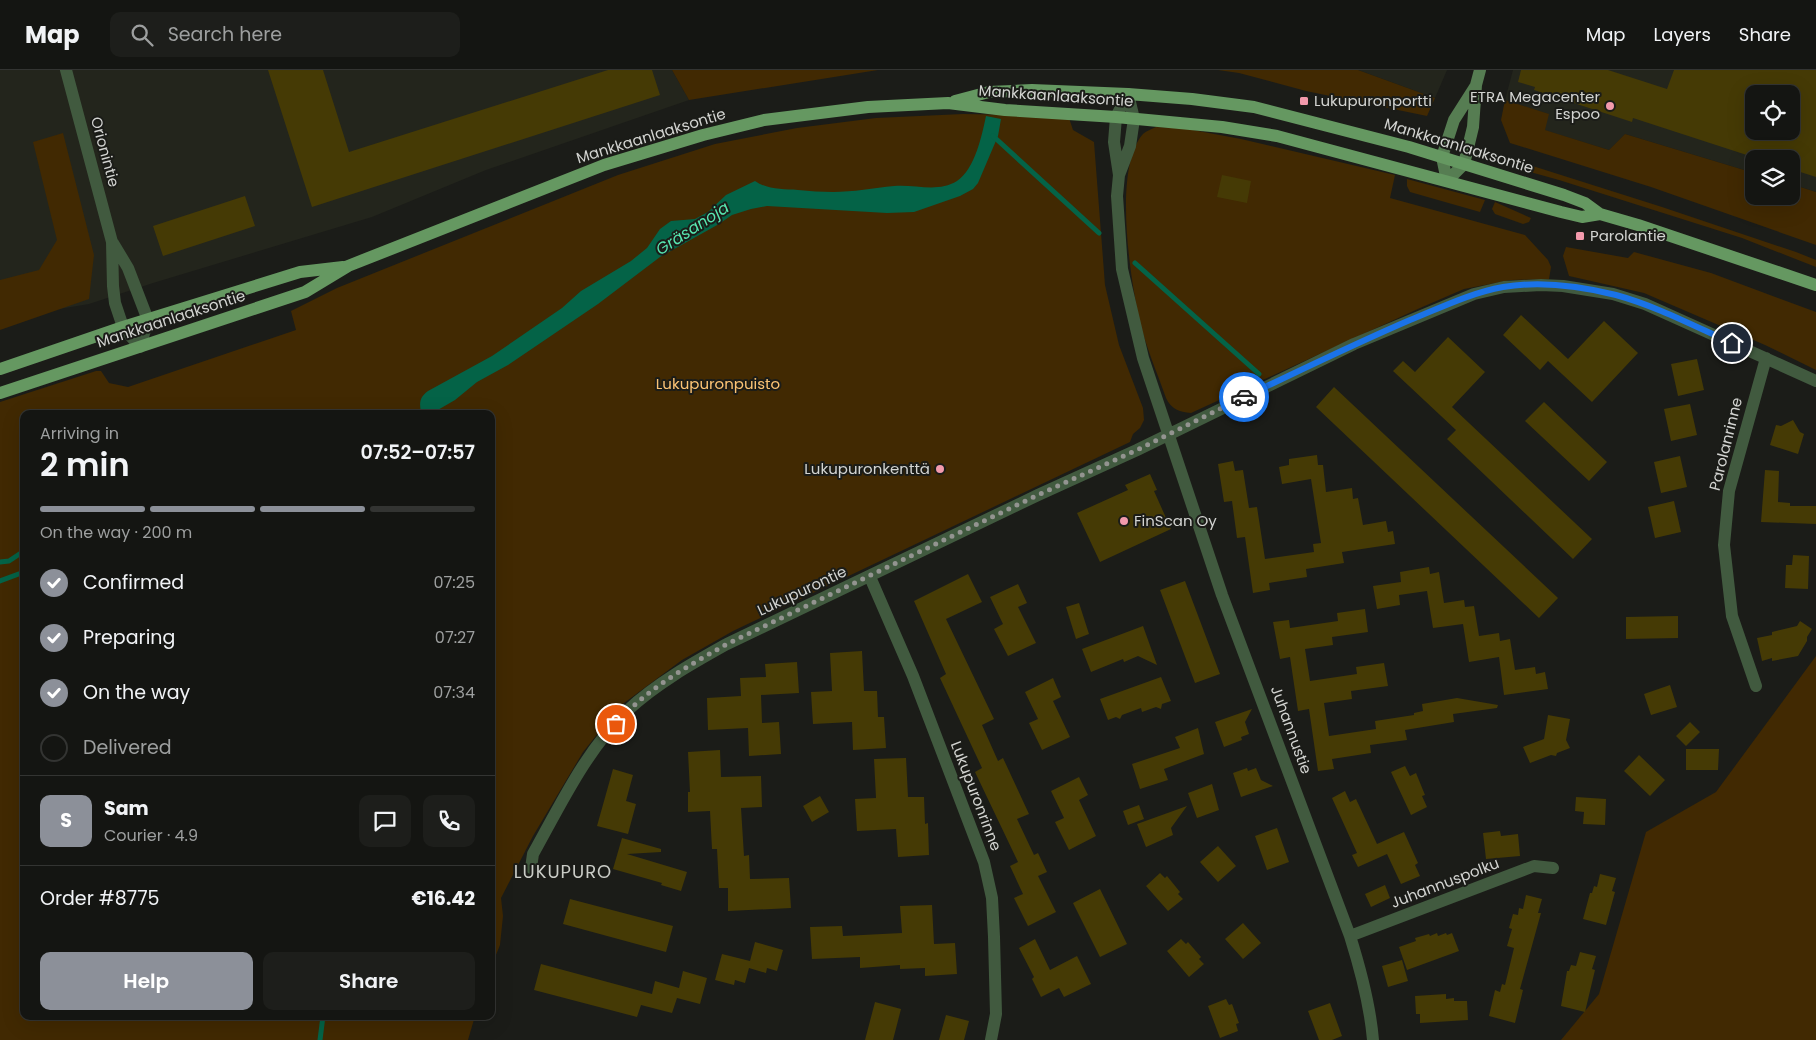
<!DOCTYPE html>
<meta charset="utf-8">
<style>
body{margin:0;font-family:Poppins,sans-serif;background:#1d1e1b;color:#f1f3f6;height:100vh;display:flex;flex-direction:column;font-size:19px;white-space:nowrap}
*{box-sizing:border-box;margin:0}
p{font-size:16px;color:#9d9f9f}
.icon{flex:none;width:28px;height:28px;fill:none;stroke:currentColor;stroke-width:2;stroke-linecap:round;stroke-linejoin:round}
.map{position:relative;flex:1;overflow:hidden}
.sheet{position:absolute;left:20px;top:340px;width:475px;height:610px;display:flex;flex-direction:column;background:#141512;border-radius:10px;box-shadow:0 5px 20px #0002,0 0 0 1px #333432}
.sheet>*{flex:none}
.controls{position:absolute;left:1745px;top:15px;display:grid;gap:10px}
.controls a{display:grid;place-items:center;width:55px;height:55px;border-radius:10px;background:#141512;box-shadow:0 5px 20px #0002,0 0 0 1px #333432;font-size:25px}
.pin{position:absolute;display:grid;place-items:center;width:42px;height:42px;color:#fff;margin:-21px;border:2px solid #fff;border-radius:50%;box-shadow:0 1px 5px #0007}
.courier{position:absolute;display:grid;place-items:center;width:50px;height:50px;margin:-25px;border:4px solid #1a73e8;border-radius:50%;background:#fff;color:#222;box-shadow:0 1px 6px #0007}
.summary em{font-style:normal;font-weight:600}
.summary div{display:flex;flex-direction:column-reverse}
.summary{display:flex;align-items:center;justify-content:space-between;height:85px;padding:0 20px}
h1{font-size:32px;font-weight:600;line-height:38px}
.bar{display:grid;grid-template-columns:repeat(4,1fr);gap:8px 5px;align-content:center;height:60px;padding:0 20px}
.bar i{height:6px;border-radius:4px;background:#333432}
.bar .on{background:#8c9099}
.bar p{grid-column:span 4}
.line{display:flex;align-items:center;gap:12px;padding:0 20px;border-top:1px solid #333432}
.line div{flex:1}
.round{display:grid;place-items:center;flex:none;width:52px;height:52px;border-radius:10px;background:#1d1e1b}
ol{padding:0 20px;list-style:none}
li{display:flex;align-items:center;gap:15px;height:55px}
li p{margin-inline-start:auto}
li .icon{padding:5px;border-radius:50%;background:#8c9099;color:#fff;stroke-width:4}
li:last-child{color:#9d9f9f}
li i{width:28px;height:28px;border:2px solid #333432;border-radius:50%}
.primary-button{display:flex;gap:10px;margin-top:auto;padding:10px 20px}
.primary-button a{flex:1;height:58px;border-radius:10px;background:#8c9099;color:#fff;font-size:20px;font-weight:600;line-height:58px;text-align:center}
.primary-button a+a{background:#1d1e1b;color:#f1f3f6}
header{display:flex;align-items:center;gap:30px;box-sizing:border-box;height:70px;padding:0 25px;background:#141512;border-bottom:1px solid #333432}
header strong{font-size:24px}
nav{display:flex;gap:28px;margin-inline-start:auto;font-size:18px}
.search{width:350px;height:45px;background:#1d1e1b;display:flex;align-items:center;gap:12px;box-sizing:border-box;padding:0 18px;border-radius:10px;color:#9d9f9f;font-size:19px}
.map>svg:first-child{display:block}
.built{fill:#23251c;fill-rule:evenodd}
.green{fill:#412902}
.water{fill:#046347}
.lines{fill:none;stroke-linecap:round;stroke-linejoin:round}
.stream{stroke:#046347;stroke-width:5}
.building{fill:#453a05;fill-rule:evenodd}
.street{stroke:#415a3f;stroke-width:12}
.secondary{stroke:#567d52;stroke-width:12}
.primary{stroke:#659861;stroke-width:12}
.done{stroke:#939490;stroke-width:5;stroke-dasharray:0 9}
.route{stroke:#1a73e8;stroke-width:6}
.poi-dot{fill:#f39aac;stroke:#1b1c18;stroke-width:2}
.labels{text-anchor:middle;stroke-width:4;stroke-linejoin:round;paint-order:stroke}
.street-label{font-size:15px;fill:#d3d4d1;stroke:#1b1c18}
.poi-label{font-size:15px;fill:#d3d4d1;stroke:#1b1c18;text-anchor:start}
.park-label{font-size:15px;fill:#fbc374;stroke:#1b1c18}
.water-label{font-size:16px;font-style:italic;fill:#58e7b1;stroke:#1b1c18}
.quarter-label{font-size:18px;letter-spacing:1px;fill:#caccc6;stroke:#1b1c18}
</style>
<header>
<strong>Map</strong>
<div class="search"><svg class="icon" aria-label="search" viewBox="0 0 24 24"><circle cx="10" cy="10" r="6"/><path d="M15 15l6 6"/></svg>Search here</div>
<nav><a>Map</a><a>Layers</a><a>Share</a></nav>
</header>
<div class="map">
<svg width="1816" height="970" viewBox="0 0 1816 970">
<rect width="100%" height="100%" fill="#1b1c18"/>
<!-- built -->
<path class="built" d="M0,0H672L689,30L486,100L372,147L153,213L89,234L17,246L0,252Z
M1358,0H1447L1435,28Z
M1513,0H1816V122L1791,114V89H1754V103L1625,64L1609,80L1544,60L1548,44L1505,30ZM1754,24H1791V61H1754Z"/>
<!-- green -->
<path class="green" d="M672,0H878L689,30Z
M1218,0H1358L1435,28L1427,46L1306,21L1239,3Z
M1505,30L1549,44L1545,60L1609,80L1625,64L1754,103V126H1791V114L1816,122V175L1651,117L1510,73L1501,50Z
M963,44L1065,46L1069,48L1073,60L1094,72L1105,215L1119,275L1143,338L1144,350L1140,358L1133,364L1130,372L733,561L682,590L620,636L583,682L533,766L501,828L503,846L500,875L491,897V344H24V946H475L468,970H0V332L96,301H101L109,313L128,317L296,260L291,241L337,218L618,105L715,74L797,58L876,48Z
M1156,57L1182,58L1241,69L1395,105L1390,128L1525,165L1548,190L1551,197L1549,209L1511,210L1464,219L1420,238L1191,343C1179,342 1171,339 1166,328C1157,302 1145,275 1139,248C1130,206 1113,98 1143,64C1146,61 1152,59 1156,57Z
M63,63L94,185L89,229L0,260V210L39,200L57,170L33,72Z
M1514,90L1662,137L1796,182L1816,190V197L1742,168L1559,110L1512,97Z
M1407,109L1485,130L1480,142L1410,122L1407,116Z
M1495,132L1531,148L1529,152L1523,154L1495,144L1492,139Z
M1566,177L1628,188L1634,182L1711,203L1816,242V300L1765,275L1644,223L1569,206L1563,186Z
M1816,586V970H1561L1599,924L1646,762L1716,722Z"/>
<!-- water -->
<path class="water" d="M986,46L1001,49L998,66L978,113L973,119L960,126L914,142L887,143L767,136L751,139L732,145L719,154L660,187L598,234L508,295L477,312L455,330L436,341L421,342C419,332 420,327 428,321L492,286L562,238L581,221L631,191L647,178L660,159L671,151L695,149L708,142L726,125L755,111C768,120 783,119 798,120C810,121 821,122 833,122C853,122 874,118 894,116C915,114 938,123 957,111C975,99 982,65 986,46Z"/>
<g class="lines">
<!-- stream -->
<path class="stream" d="M993,66L1099,163
M1135,193L1259,304
M417,344L421,342
M0,492L9,491L24,481
M0,511L24,502
M320,970L323,946"/>
</g>
<!-- building -->
<path class="building" d="M268,0H323L349,82L608,0H652L660,25L312,137Z
M1521,0H1608L1667,19L1674,0H1816V107L1791,99V89H1759L1633,48L1632,52L1534,20L1535,17L1518,12ZM1754,24H1791V61H1754Z
M1222,105L1251,111L1247,133L1217,127Z
M245,126L255,156L163,186L153,156Z
M1521,245L1568,289L1604,251L1638,283L1592,332L1548,291L1540,300L1503,265Z
M1448,267L1485,302L1452,337L1592,469L1573,489L1447,369L1456,360L1393,301L1403,291L1415,302Z
M1697,289L1704,320L1678,326L1671,294Z
M1334,317L1558,528L1539,548L1316,337Z
M1544,332L1607,392L1589,411L1525,351Z
M1690,334L1697,365L1671,371L1664,339Z
M1793,350L1800,362L1804,364L1798,384L1770,375L1776,355L1781,356Z
M1317,385L1318,395H1323L1326,422L1352,418L1353,429L1358,428L1363,455L1386,451L1388,462L1393,461L1395,474L1342,482L1344,493L1306,499L1307,507L1269,513L1270,520L1253,523L1245,467L1237,468L1232,431L1224,432L1218,394L1233,391L1235,401L1243,400L1249,438L1257,437L1265,489L1314,482L1313,474L1321,473L1311,409L1282,414L1279,397L1289,395V389Z
M1680,386L1687,417L1661,423L1654,392Z
M1765,400L1779,401L1778,432L1790,433V436H1816V454L1761,452Z
M1150,404L1157,420L1154,421L1171,459L1100,492L1077,443L1128,420L1125,415Z
M1674,431L1681,462L1655,468L1648,437Z
M1793,485L1809,486L1808,519L1785,518L1786,495H1792Z
M1429,497L1430,504L1439,502L1444,533L1464,530L1465,537L1474,536L1479,566L1499,563L1500,571L1510,569L1515,600L1535,597L1536,604L1545,602L1548,619L1504,625L1499,587L1469,592L1463,554L1433,558L1427,521L1399,525L1400,535L1377,539L1373,516L1401,512L1400,502Z
M968,504L982,532L946,549L994,649L982,655L998,691L1003,688L1029,744L1017,749L1034,785L1038,783L1047,802L1038,806L1056,842L1028,856L1014,828L1023,824L1010,796L1018,792L975,702L982,698L940,608L946,604L914,531Z
M1185,511L1220,604L1195,613L1160,520Z
M1018,514L1027,533L1018,537L1036,573L1008,586L994,559L1003,554L990,527Z
M1079,533L1089,564L1076,569L1066,537Z
M1365,539L1368,562L1332,567L1333,575L1305,579L1310,611L1357,604L1356,597L1384,593L1388,616L1351,621L1352,629L1324,633L1329,666L1376,659L1375,651L1414,645V643L1423,641L1422,634L1457,628L1498,635L1497,638L1453,644L1454,652L1405,660L1407,670L1370,675L1371,683L1332,689L1334,699L1318,701L1309,639L1298,641L1290,587L1280,589L1273,552L1289,550L1290,558L1338,551L1337,543Z
M1678,546V568L1626,569V547Z
M1800,551L1812,559L1807,567V571L1798,586L1772,591V588L1762,591L1757,568L1772,565V562L1797,556Z
M1143,556L1157,595L1138,586L1124,592L1123,589L1091,602L1082,579Z
M862,581L864,621H877L878,647H884L886,678L853,680L852,652L813,654L811,622L832,621L830,583Z
M797,592L799,623L761,625L762,653L779,652L781,684L749,686L748,658L708,660L707,628L741,626L740,608L766,607L765,594Z
M1161,607L1171,631L1162,634L1161,639L1156,637L1142,642L1141,638L1122,645L1120,649L1116,647L1108,650L1100,629Z
M1053,608L1061,627L1053,631L1070,667L1042,680L1029,653L1038,649L1025,622Z
M1670,615L1677,637L1651,645L1644,624Z
M1252,639L1245,652L1249,664L1241,667L1242,670L1224,677L1215,652Z
M1548,645L1570,649L1566,670L1570,678L1557,683L1556,686L1551,685L1530,693L1523,677L1544,669Z
M1690,652L1700,662L1686,676L1676,666Z
M1198,658L1204,684L1164,699L1168,710L1140,719L1132,694L1180,678L1175,667Z
M1686,679H1719L1718,700H1686Z
M720,680L721,707L761,706L762,737L741,738L744,786L749,785L750,809L789,808L791,838L728,841V818H719L717,779H712L710,741L688,742V722H690L688,682Z
M1639,685L1665,710L1650,726L1624,701Z
M906,688L908,727H924L925,754L928,753L929,785L898,787L896,759L857,761L855,729L876,728L874,689Z
M1405,696L1410,706L1416,703L1425,725L1422,726L1427,737L1411,745L1391,702Z
M1247,698L1248,701L1256,698L1261,710L1273,716L1241,727L1233,703Z
M613,699L633,705L626,731L636,734L628,764L597,756Z
M1079,707L1088,725L1079,730L1096,766L1069,780L1055,752L1064,748L1051,721Z
M1212,714L1219,740L1197,748L1188,723Z
M1345,721L1350,732L1356,729L1377,774L1404,762L1418,793L1415,795L1420,806L1401,814L1387,784L1358,797L1352,785L1357,783L1332,728Z
M820,726L829,742L812,752L803,736Z
M1576,727L1606,729L1605,755L1583,754L1584,742L1575,741Z
M1139,735L1144,749L1128,755L1123,741Z
M1187,736L1171,758L1173,765L1146,777L1137,754Z
M1277,758L1289,792L1267,800L1255,766Z
M1500,761L1501,766L1518,764L1520,786L1486,789L1483,763Z
M622,768L661,779V782L627,784L687,802L681,821L661,815L662,813L613,799Z
M1218,776L1236,796L1218,812L1200,792Z
M1160,803L1165,808L1167,806L1180,822L1178,824L1183,829L1168,841L1146,816Z
M1600,804L1616,808L1612,821L1615,822L1606,855L1583,849L1590,823H1592L1594,816L1597,817Z
M1385,815L1390,828L1371,837L1365,824Z
M1100,819L1127,874L1100,887L1073,833Z
M1526,825L1542,829L1538,843H1541L1520,919L1523,920L1515,953L1489,946L1495,920L1500,922L1502,914L1505,915L1514,878L1507,876L1512,859L1509,858L1513,844L1518,845L1519,838L1523,839Z
M570,829L673,856L666,882L563,854Z
M932,835L934,874L955,873L957,904L925,906V898L900,899V895L860,898V887L812,889L810,857L842,856L843,866L902,863L900,836Z
M1243,853L1261,873L1243,889L1225,869Z
M1437,863L1438,866L1446,863L1447,865L1452,863L1459,881L1407,900L1399,877L1416,871L1415,868L1429,864L1430,866Z
M1035,869L1050,900L1077,886L1091,914L1064,927L1059,918L1041,927L1032,909L1034,907L1019,878Z
M1181,869L1186,874L1188,872L1201,887L1199,889L1204,894L1189,907L1167,881Z
M755,872L783,880L777,901L767,898L766,903L749,898L745,913L735,910L734,915L715,910L722,884L750,891Z
M1580,882L1596,886L1592,899L1595,900L1585,942L1561,936L1567,901H1569L1571,895L1576,896Z
M1402,890L1408,911L1388,917L1382,896Z
M541,894L652,924L655,911L679,918L683,901L707,908L700,934L677,928L672,943L641,935L637,947L534,920Z
M1446,924V929L1454,928V931H1467L1468,950L1420,953V944H1416L1415,926Z
M1226,929L1229,935L1232,934L1239,953L1236,954L1238,961L1220,968L1208,936Z
M875,932L901,939L893,970H865Z
M1330,933L1342,966L1332,970H1319L1308,941Z
M946,945L969,951L964,970H939Z"/>
<g class="lines">
<!-- street -->
<path class="street" d="M66,0L112,172L113,216L115,233L123,257L140,277
M1128,24L1116,47L1114,72L1119,105L1117,126L1122,199L1143,288L1222,525L1350,866C1361,901 1370,934 1373,970
M1119,105L1130,76L1134,49L1128,24
M113,173L128,198L148,250L140,277
M870,507L913,606L984,792L992,828L994,867L996,944L991,970
M1756,616L1732,546L1724,475L1729,421L1766,288
M531,798L533,784C561,734 586,680 628,640C657,613 693,593 727,574L1038,425L1137,380L1354,274L1474,224L1504,217L1541,215L1563,216L1613,224L1645,234L1816,311
M1350,866L1534,796L1553,798"/>
<!-- secondary -->
<path class="secondary" d="M1447,111L1464,94L1473,57L1476,15L1480,0
M1447,111L1442,87L1454,50L1475,17"/>
<!-- primary -->
<path class="primary" d="M955,31L989,22L1032,20L1128,24L1192,29L1254,37L1409,77L1464,94L1564,125L1585,133L1600,144
M0,299L123,257L300,202L343,197
M0,323L305,222L348,196L604,95L703,65L764,50L868,37L948,33L1005,40L1116,47L1222,57L1277,66L1561,142L1582,147L1600,144L1638,155L1816,215"/>
</g>
<g class="lines">
<!-- done -->
<path class="done" d="M616,654C646,619 688,596 727,574L1038,425L1137,380L1244,327"/>
<!-- route -->
<path class="route" d="M1244,327C1299,301 1354,274 1410,250C1440,238 1470,223 1503,217C1539,211 1580,216 1616,225C1656,236 1694,256 1732,273"/>
</g>
<!-- markers -->
<g class="poi-dot">
<rect x="1299" y="26" width="10" height="10" rx="2.5"/>
<circle cx="1610" cy="36" r="5"/>
<rect x="1575" y="161" width="10" height="10" rx="2.5"/>
<circle cx="940" cy="399" r="5"/>
<circle cx="1124" cy="451" r="5"/>
</g>
<g class="labels">
<!-- street labels -->
<g class="street-label">
<text transform="translate(1056 26) rotate(4)" y="5">Mankkaanlaaksontie</text>
<text transform="translate(651 66) rotate(-17)" y="5">Mankkaanlaaksontie</text>
<text transform="translate(1459 76) rotate(17)" y="5">Mankkaanlaaksontie</text>
<text transform="translate(105 82) rotate(75)" y="5">Orionintie</text>
<text transform="translate(171 249) rotate(-18)" y="5">Mankkaanlaaksontie</text>
<text transform="translate(1726 374) rotate(-76)" y="5">Parolanrinne</text>
<text transform="translate(802 521) rotate(-25)" y="5">Lukupurontie</text>
<text transform="translate(1291 660) rotate(70)" y="5">Juhannustie</text>
<text transform="translate(976 726) rotate(69)" y="5">Lukupuronrinne</text>
<text transform="translate(1445 813) rotate(-21)" y="5">Juhannuspolku</text>
</g>
<!-- poi labels -->
<g class="poi-label">
<text x="1600" y="32" text-anchor="end">ETRA Megacenter<tspan x="1600" dy="17">Espoo</tspan></text>
<text x="1314" y="36">Lukupuronportti</text>
<text x="1590" y="171">Parolantie</text>
<text x="930" y="404" text-anchor="end">Lukupuronkenttä</text>
<text x="1134" y="456">FinScan Oy</text>
</g>
<!-- park labels -->
<g class="park-label">
<text x="718" y="319">Lukupuronpuisto</text>
</g>
<!-- water labels -->
<g class="water-label">
<text transform="translate(692 158) rotate(-33)" y="6">Gräsanoja</text>
</g>
<!-- quarter labels -->
<g class="quarter-label">
<text x="563" y="808">LUKUPURO</text>
</g>
</g>
</svg>
<div class="controls">
<a><svg class="icon" aria-label="locate" viewBox="0 0 24 24"><circle cx="12" cy="12" r="6"/><path d="M12 2v4M12 18v4M2 12h4M18 12h4"/></svg></a>
<a><svg class="icon" aria-label="layers" viewBox="0 0 24 24"><path d="M12 4l9 5-9 5-9-5zM3 14l9 5 9-5"/></svg></a>
</div>
<div class="pin" style="left:616px;top:654px;background:#ea580c"><svg class="icon" aria-label="bag" viewBox="0 0 24 24"><path d="M5 8h14l-1 12H6zM9 8a3 3 0 0 1 6 0"/></svg></div>
<div class="pin" style="left:1732px;top:273px;background:#1f2937"><svg class="icon" aria-label="home" viewBox="0 0 24 24"><path d="M3 11l9-7 9 7M6 9v11h12V9"/></svg></div>
<div class="courier" style="left:1244px;top:327px"><svg class="icon" aria-label="car" viewBox="0 0 24 24"><path d="M5 17H2v-5l4-1 3-4h7l3 4 3 1v5h-3M9 17h6M6 11h13"/><circle cx="7" cy="17" r="2"/><circle cx="17" cy="17" r="2"/></svg></div>
<section class="sheet">
<div class="summary"><div><h1>2 min</h1><p>Arriving in</p></div><em>07:52–07:57</em></div>
<div class="bar"><i class="on"></i><i class="on"></i><i class="on"></i><i></i><p>On the way · 200 m</p></div>
<ol>
<li><svg class="icon" aria-label="check" viewBox="0 0 24 24"><path d="M5 12l5 5 9-10"/></svg>Confirmed<p>07:25</p></li>
<li><svg class="icon" aria-label="check" viewBox="0 0 24 24"><path d="M5 12l5 5 9-10"/></svg>Preparing<p>07:27</p></li>
<li><svg class="icon" aria-label="check" viewBox="0 0 24 24"><path d="M5 12l5 5 9-10"/></svg>On the way<p>07:34</p></li>
<li><i></i>Delivered</li>
</ol>
<div class="line" style="height:90px"><b class="round" style="background:#8c9099;color:#fff">S</b><div><b>Sam</b><p>Courier · 4.9</p></div><a class="round"><svg class="icon" aria-label="chat" viewBox="0 0 24 24"><path d="M4 5h16v11H9l-5 4z"/></svg></a><a class="round"><svg class="icon" aria-label="phone" viewBox="0 0 24 24"><path d="M5 4h4l2 5-3 2q2 4 5 5l2-3 5 2v4C11 20 4 13 5 4z"/></svg></a></div>
<div class="line" style="height:65px"><div>Order #8775</div><b>€16.42</b></div>
<div class="primary-button"><a>Help</a><a>Share</a></div>
</section>
</div>
